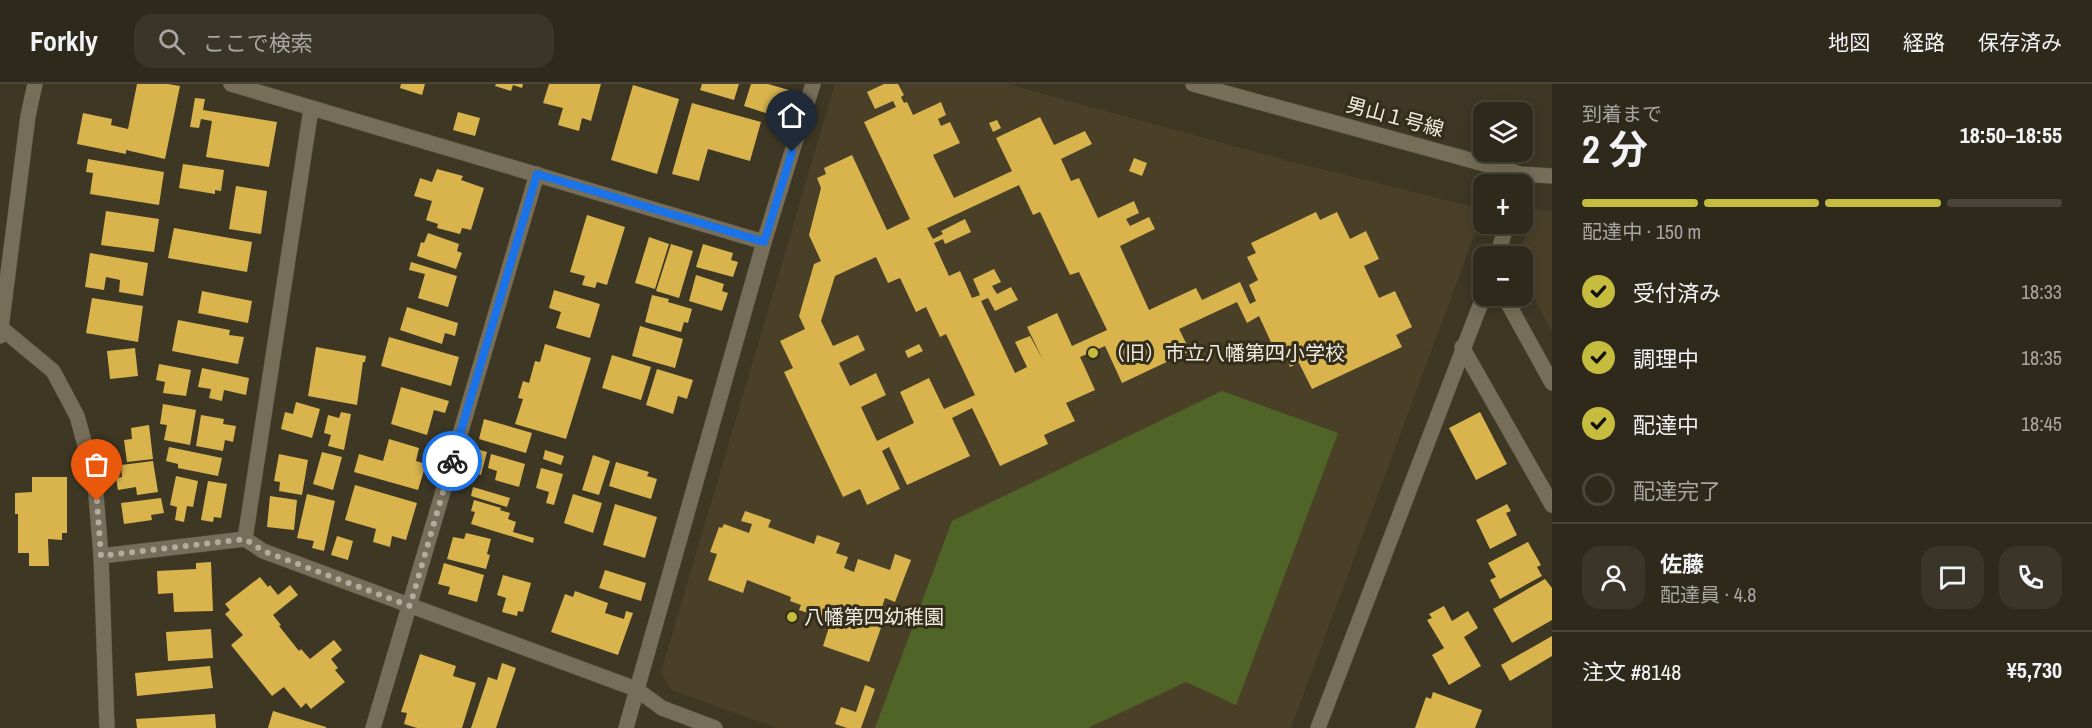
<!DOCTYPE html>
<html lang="ja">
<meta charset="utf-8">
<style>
body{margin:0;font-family:"Archivo Narrow","Noto Sans JP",sans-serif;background:#3a3528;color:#f1f3f6;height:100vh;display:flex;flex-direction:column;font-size:22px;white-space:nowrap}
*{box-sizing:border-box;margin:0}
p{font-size:20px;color:#a7a6a3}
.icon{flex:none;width:33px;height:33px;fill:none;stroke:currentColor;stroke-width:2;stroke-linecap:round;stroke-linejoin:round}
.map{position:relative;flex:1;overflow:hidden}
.side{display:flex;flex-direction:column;background:#2e291b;width:540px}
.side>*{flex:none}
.buttons{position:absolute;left:1473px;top:18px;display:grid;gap:12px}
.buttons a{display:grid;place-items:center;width:60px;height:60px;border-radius:12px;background:#2e291b;box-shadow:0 3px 15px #0003,0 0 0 2px #49453a;font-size:30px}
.pin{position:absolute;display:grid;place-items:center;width:51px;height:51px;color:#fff;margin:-62px -26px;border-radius:50% 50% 50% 0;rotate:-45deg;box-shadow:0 0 6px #0007}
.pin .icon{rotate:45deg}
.courier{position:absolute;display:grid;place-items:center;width:60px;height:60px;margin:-30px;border:4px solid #1a73e8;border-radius:50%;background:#fff;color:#222;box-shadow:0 2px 8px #0007}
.summary em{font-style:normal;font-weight:700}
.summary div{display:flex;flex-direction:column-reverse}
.summary{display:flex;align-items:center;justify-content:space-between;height:102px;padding:0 30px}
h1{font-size:39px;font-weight:700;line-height:45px}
.bar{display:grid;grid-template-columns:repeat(4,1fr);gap:9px 6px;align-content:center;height:72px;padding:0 30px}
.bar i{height:8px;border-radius:4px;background:#49453a}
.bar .active{background:#c6bc3d}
.bar p{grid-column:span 4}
.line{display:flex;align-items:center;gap:15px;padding:0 30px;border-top:2px solid #49453a}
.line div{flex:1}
.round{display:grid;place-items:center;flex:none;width:63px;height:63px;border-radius:18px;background:#3a3528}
ol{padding:0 30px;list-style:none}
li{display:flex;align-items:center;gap:18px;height:66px}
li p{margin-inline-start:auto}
li .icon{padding:6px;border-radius:50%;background:#c6bc3d;color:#111;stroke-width:4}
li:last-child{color:#a7a6a3}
li i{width:33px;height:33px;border:3px solid #49453a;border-radius:50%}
header{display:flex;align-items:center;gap:36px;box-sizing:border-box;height:84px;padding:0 30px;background:#2e291b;border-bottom:2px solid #49453a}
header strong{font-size:28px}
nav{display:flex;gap:33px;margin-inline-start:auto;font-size:21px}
.search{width:420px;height:54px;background:#3a3528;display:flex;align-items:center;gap:15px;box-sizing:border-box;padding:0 21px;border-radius:18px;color:#a7a6a3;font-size:22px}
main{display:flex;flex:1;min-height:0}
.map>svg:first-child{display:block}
.built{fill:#4a4028}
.green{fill:#516427}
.building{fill:#d9b44d;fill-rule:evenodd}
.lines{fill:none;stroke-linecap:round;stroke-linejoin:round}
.minor-casing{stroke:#5a5343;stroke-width:16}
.tertiary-casing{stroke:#5a5343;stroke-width:16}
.minor{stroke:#766e59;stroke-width:15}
.tertiary{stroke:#766e59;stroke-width:15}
.done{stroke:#b2ac9e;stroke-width:6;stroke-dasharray:0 10.8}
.route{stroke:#1a73e8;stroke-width:8}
.poi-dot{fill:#c6bc3d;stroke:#342d1a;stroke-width:2}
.labels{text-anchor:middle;stroke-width:6;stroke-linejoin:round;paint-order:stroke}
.street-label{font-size:20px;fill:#f0ebe0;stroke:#342d1a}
.poi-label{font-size:20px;fill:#f0ebe0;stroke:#342d1a;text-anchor:start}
</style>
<header>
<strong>Forkly</strong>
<div class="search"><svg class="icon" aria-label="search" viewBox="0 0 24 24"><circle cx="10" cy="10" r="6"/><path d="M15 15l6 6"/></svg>ここで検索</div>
<nav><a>地図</a><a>経路</a><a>保存済み</a></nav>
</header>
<main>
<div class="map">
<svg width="1552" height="644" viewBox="0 0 1552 644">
<rect width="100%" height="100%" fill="#3e3724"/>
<!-- built -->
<path class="built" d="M835,0H1007L1288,77L1474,123L1480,136L1291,644H777L671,606L661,588Z
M1534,125L1552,127V247L1523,195L1522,172H1519Z"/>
<!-- green -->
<path class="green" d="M1222,307L1338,349L1236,621L1186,598L1088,644H875L952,437Z"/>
<!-- building -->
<path class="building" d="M137,0H168L180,2L165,75L126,66V70L77,60L83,29L112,35L111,41L128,45Z
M401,0H425L422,11L400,4Z
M496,0H523L522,4L513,1L511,7L495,2Z
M549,0H601L591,37L582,34L579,47L558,41L563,24L543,19Z
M702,0H739L734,16L700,6Z
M751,0H768L789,6L782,27L774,24L772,31L744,22Z
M884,0H898L904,11L901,13L904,19L907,18L913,31L941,18L946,31L938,35L941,42L950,38L960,59L933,71L954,114L1012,87L996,54L1040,33L1054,61L1085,47L1092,60L1061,75L1071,97L1079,94L1098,134L1134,117L1139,129L1126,135L1130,142L1149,133L1155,145L1120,162L1149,226L1196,204L1202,216L1240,198L1250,220L1256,217L1249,201L1258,196L1247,173L1256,169L1251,159L1316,128L1320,136L1337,128L1350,155L1366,147L1379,175L1364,182L1379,214L1395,207L1412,243L1396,251L1402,263L1312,305L1299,279L1290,283L1283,266L1276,269L1259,232L1247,239L1237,218L1179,245L1190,267L1122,299L1105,262L1080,273L1095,306L1066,319L1075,337L1044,351L1048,360L1000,382L972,324L952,334L970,372L907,401L889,363L882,367L900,405L867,421L860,405L843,413L784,288L793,284L780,257L805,245L799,232L814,180L821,177L809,151L821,104L817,94L826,90L824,84L852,71L887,146L910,135L864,38L896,23L893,17L875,25L867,8ZM1019,101L1033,131L1040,128L1070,191L1079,188L1107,246L1072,262L1057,229L1027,243L1043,276L1030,252L1015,258L1027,283L1015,289L981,217L988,214L995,227L1018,216L1011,203L997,210L992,202L1001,198L994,185L973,195L980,211L972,214L960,187L949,192L934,159L943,155L945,160L971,148L965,135L941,147L943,150L933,155L927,144ZM876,173L888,199L900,194L916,228L926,223L940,253L946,250L975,311L944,325L929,294L900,308L914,339L877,357L861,323L886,311L876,289L850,302L839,279L865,266L858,251L833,262L821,237L835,192Z
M633,1L679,15L657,90L611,76Z
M195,14L205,15L203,26L277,38L269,83L206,73L212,37L201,35L199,44L190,43Z
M692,19L761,38L750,77L708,65L699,97L672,90Z
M458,28L480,34L475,52L453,46Z
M997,36L1001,44L993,48L989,39Z
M1134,74L1147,79L1142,92L1129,87Z
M88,75L164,88L159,121L90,110L93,89L86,88Z
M183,80L224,86L221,107L215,106V110L179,104Z
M437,85L463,92L461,96L484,104L471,146L462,144L460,150L437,144L438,140L426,136L432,117L414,112L420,94L432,98Z
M236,102L267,107L261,150L229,145Z
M106,127L159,135L154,168L101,161Z
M587,131L625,143L607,201L597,198L595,204L582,201L585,192L570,188Z
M174,144L252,158L247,188L168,174Z
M428,149L459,160L457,167L462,169L456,185L417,172L421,158L424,159Z
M649,153L669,160L655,205L635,199Z
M671,160L693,167L679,214L656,207Z
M703,160L733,169L731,176L738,178L733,193L696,183Z
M90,169L148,179L143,212L119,208L120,196L106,193L104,206L85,203Z
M411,178L457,192L448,223L418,214L425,190L409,186Z
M696,191L724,200L722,207L728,209L722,227L689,217Z
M554,206L600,220L590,254L556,244L561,228L549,224Z
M202,207L252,217L248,239L198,229Z
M652,211L669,215L668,218L692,225L688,239L684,238L681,248L645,238Z
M92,214L143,222L138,258L86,249Z
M407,223L458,239L455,252L445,249L442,260L400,246Z
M178,236L230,246L229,251L244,253L238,280L172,267Z
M640,242L683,255L675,284L632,272Z
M389,253L459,273L451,302L381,282Z
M545,260L591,274L566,355L515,340L523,315L518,314L523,297L529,299L535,277L540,278Z
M919,260L923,267L908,274L905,267Z
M316,263L366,272L365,278H363L357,321L308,312Z
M135,264L138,292L110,295L107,267Z
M612,271L651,283L641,316L602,304Z
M159,280L191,286L186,312L163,309L165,298L156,296Z
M202,284L249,294L246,311L224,306L222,317L209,314L211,305L198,303Z
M657,285L693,296L687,315L678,312L673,330L646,321Z
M401,303L449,317L445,329L434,326L427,351L391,340Z
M296,318L320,325L312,354L281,345L285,328L293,330Z
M163,320L196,326L190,361L164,356L167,341L160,340Z
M341,328L351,330L344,366L328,362L331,351L324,349L328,331L339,334Z
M1480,328L1507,380L1476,396L1449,344Z
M201,331L224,335L223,340L236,342L233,358L225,356L223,367L196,362Z
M484,335L532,349L526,369L479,355Z
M149,341L153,375L127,378L124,356L132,355L131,344Z
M389,355L419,364L416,377L426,380L418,406L354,388L359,370L383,377Z
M169,363L222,374L218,392L178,384V380L166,377Z
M473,364L487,368L481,391L467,387Z
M545,366L564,372L561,381L543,375Z
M322,368L342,373L333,406L313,400Z
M279,370L308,376L302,411L279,407L280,398L274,397Z
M491,370L525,380L519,403L495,396L497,387L488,384Z
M593,371L610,377L599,411L582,406Z
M153,377L158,408L137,411L136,403L118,406L116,394L122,393L121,381Z
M616,378L649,388L647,392L657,395L651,415L609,402Z
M541,384L563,390L554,421L546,419L549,408L536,404Z
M176,392L198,397L193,423L187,422L184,438L175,436L177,423L170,421Z
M32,393H67V449H62V456L48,455L49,482H29V469H18V430H15V409L32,408Z
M208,397L227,400L221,434L214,433L213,438L201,436Z
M355,401L417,419L406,456L392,452L390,463L373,458L376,445L345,436Z
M473,403L510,414L507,423L471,412Z
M307,410L335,417L324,467L312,464L314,457L297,454Z
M573,410L602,419L593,449L564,439Z
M270,412L297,416L294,446L267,443Z
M161,414L164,429L151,431L152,436L124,440L121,419Z
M474,416L501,424L500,426L510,429L508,435L516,438L513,448L534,454L533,459L471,440L475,428L471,427Z
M615,420L657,433L645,474L603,461Z
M1507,420L1511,427L1506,429L1517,451L1490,465L1476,436Z
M745,427L771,436L768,443L814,460L817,451L840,459L836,469L848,473L844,484L854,488L858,475L890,486L895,470L911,476L895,518L885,514L882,523L895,528L890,541L883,538L869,578L823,562L831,537L799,526L801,521L790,517L791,513L747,496L743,509L708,496L717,470L710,468L719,443L722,444L724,440L749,449L752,440L741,437Z
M466,449L491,455L487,470L490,471L486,485L447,475L453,453L464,455Z
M337,452L353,457L348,476L331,471Z
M1528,458L1541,481L1537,483L1542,492L1500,515L1490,496L1496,493L1488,479Z
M211,478L213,527L174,528L173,509L158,510L157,487L196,485V479Z
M444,479L484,491L477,518L448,510L450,503L438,500Z
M605,486L646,499L641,517L599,504Z
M503,491L531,499L523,528L518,527L517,532L502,528L506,514L497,511Z
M260,493L268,503L270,501L278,511L290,501L298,511L273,531L281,541L279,542L299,567L301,565L310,575L334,556L342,566L331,575L338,584L335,586L345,598L311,625L306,619L301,624L284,603L272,612L231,561L243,551L225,530L230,526L225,520Z
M1545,495L1552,504V536L1512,559L1493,525Z
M575,507L608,519L605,529L624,535L626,527L633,529L618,571L551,548L565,510L573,513Z
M1444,522L1452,537L1468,527L1478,544L1464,553L1481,582L1449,601L1432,571L1444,564L1427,536L1432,534L1429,530Z
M211,545L213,574L168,577L166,548Z
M1552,552V572L1510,597L1501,581Z
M420,570L456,582L453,592L476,599L462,644H417L404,640L407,629L401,628Z
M502,579L516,584L496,644H471L488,593L497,596Z
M210,582L213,604L137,612L135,589Z
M865,601L875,605L861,644H847L835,640L841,623L856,628Z
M1433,608L1482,626L1475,644H1415L1426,613L1431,615Z
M273,627L326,643V644H268Z
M215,630L216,644H137L136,635Z"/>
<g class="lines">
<defs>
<path id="minor" d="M231,0L764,158
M1497,172L1507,140
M1504,212L1552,299
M0,243L53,287L77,332L95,398L101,472L107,644
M1462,263L1552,421
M245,455L311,25
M101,472L245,455L263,467L636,605L662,624L715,644
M373,644L537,90
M626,644L764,158L813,0
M1318,644L1484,211"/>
<path id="tertiary" d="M1193,0L1521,90L1552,92
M0,252L28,32L35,0"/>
</defs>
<!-- minor casing -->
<use href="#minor" class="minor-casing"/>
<!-- tertiary casing -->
<use href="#tertiary" class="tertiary-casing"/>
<!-- minor -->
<use href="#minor" class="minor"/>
<!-- tertiary -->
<use href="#tertiary" class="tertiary"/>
</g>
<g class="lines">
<!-- done -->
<path class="done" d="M97,417L101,472L245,455L263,467L410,522L452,377"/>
<!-- route -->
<path class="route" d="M452,377L537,90L764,158L792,68"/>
</g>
<!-- markers -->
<g class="poi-dot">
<circle cx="1093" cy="269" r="6"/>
<circle cx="792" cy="533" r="6"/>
</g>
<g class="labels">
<!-- street labels -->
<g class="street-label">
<text transform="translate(1395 33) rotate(15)" y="7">男山１号線</text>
</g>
<!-- poi labels -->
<g class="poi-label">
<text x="1105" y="276">（旧）市立八幡第四小学校</text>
<text x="804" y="540">八幡第四幼稚園</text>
</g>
</g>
</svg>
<div class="buttons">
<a><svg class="icon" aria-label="layers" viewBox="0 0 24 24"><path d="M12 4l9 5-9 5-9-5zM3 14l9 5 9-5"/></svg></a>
<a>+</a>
<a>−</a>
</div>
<div class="pin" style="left:97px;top:417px;background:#ea580c"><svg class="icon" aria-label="bag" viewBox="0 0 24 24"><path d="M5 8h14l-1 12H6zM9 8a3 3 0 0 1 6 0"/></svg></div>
<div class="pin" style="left:792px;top:68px;background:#1f2937"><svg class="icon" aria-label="home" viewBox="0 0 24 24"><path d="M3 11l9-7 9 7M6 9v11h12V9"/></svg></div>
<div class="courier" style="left:452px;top:377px"><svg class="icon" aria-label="bike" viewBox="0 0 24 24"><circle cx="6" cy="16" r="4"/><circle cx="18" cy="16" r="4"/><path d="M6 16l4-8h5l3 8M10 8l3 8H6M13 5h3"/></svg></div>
</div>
<section class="side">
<div class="summary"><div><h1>2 分</h1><p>到着まで</p></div><em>18:50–18:55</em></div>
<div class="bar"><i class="active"></i><i class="active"></i><i class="active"></i><i></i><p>配達中 · 150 m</p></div>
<ol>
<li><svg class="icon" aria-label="check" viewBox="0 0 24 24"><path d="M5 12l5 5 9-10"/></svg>受付済み<p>18:33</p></li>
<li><svg class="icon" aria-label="check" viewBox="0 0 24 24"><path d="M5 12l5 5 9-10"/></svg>調理中<p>18:35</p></li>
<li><svg class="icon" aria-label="check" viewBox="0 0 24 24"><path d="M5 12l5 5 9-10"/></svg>配達中<p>18:45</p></li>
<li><i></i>配達完了</li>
</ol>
<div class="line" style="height:108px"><a class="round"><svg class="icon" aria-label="person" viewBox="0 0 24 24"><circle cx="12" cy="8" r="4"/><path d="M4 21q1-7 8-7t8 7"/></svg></a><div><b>佐藤</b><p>配達員 · 4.8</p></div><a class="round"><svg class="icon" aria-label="chat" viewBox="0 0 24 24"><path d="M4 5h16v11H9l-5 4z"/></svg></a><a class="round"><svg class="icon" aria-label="phone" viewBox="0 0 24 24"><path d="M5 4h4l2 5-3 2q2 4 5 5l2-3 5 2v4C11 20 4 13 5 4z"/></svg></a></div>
<div class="line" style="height:78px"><div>注文 #8148</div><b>¥5,730</b></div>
</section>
</main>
